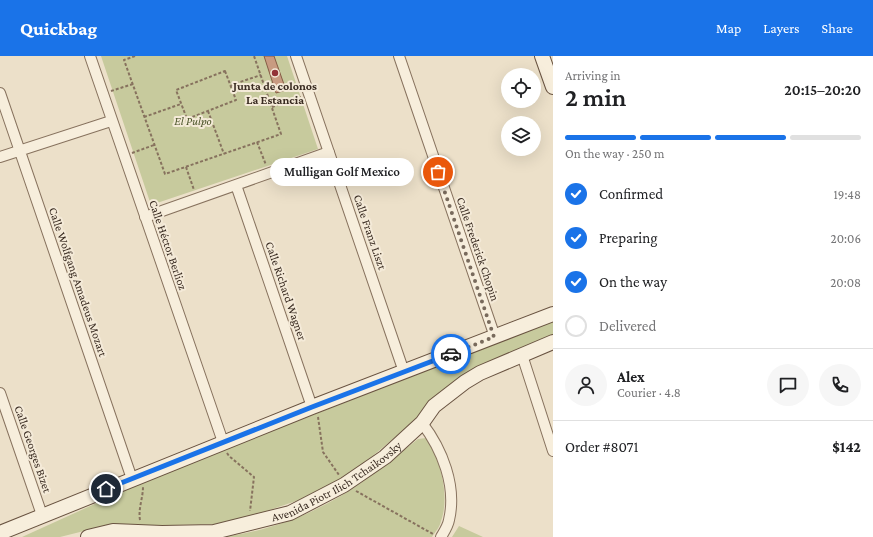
<!DOCTYPE html>
<meta charset="utf-8">
<style>
body{margin:0;font-family:"Crimson Pro",serif;background:#f6f6f6;color:#202124;height:100vh;display:flex;flex-direction:column;font-size:15px;white-space:nowrap}
*{box-sizing:border-box;margin:0}
p{font-size:13px;color:#757577}
.icon{flex:none;width:22px;height:22px;fill:none;stroke:currentColor;stroke-width:2;stroke-linecap:round;stroke-linejoin:round}
.map{position:relative;flex:1;overflow:hidden}
.panel{display:flex;flex-direction:column;background:#fff;width:320px}
.panel>*{flex:none}
.tools{position:absolute;left:501px;top:12px;display:grid;gap:8px}
.tools a{display:grid;place-items:center;width:40px;height:40px;border-radius:50%;background:#fff;box-shadow:0 4px 16px #0002;font-size:20px}
.pin{position:absolute;display:grid;place-items:center;width:34px;height:34px;color:#fff;margin:-17px;border:2px solid #fff;border-radius:50%;box-shadow:0 1px 4px #0007}
.courier{position:absolute;display:grid;place-items:center;width:40px;height:40px;margin:-20px;border:3px solid #1a73e8;border-radius:50%;background:#fff;color:#222;box-shadow:0 1px 5px #0007}
.bubble{position:absolute;height:28px;border-radius:14px;background:#fff;box-shadow:0 4px 16px #0002;font-size:13px;font-weight:600;line-height:28px;text-align:center}
.overview em{font-style:normal;font-weight:600}
.overview div{display:flex;flex-direction:column-reverse}
.overview{display:flex;align-items:center;justify-content:space-between;height:68px;padding:0 12px}
h1{font-size:26px;font-weight:600;line-height:30px}
.bar{display:grid;grid-template-columns:repeat(4,1fr);gap:6px 4px;align-content:center;height:48px;padding:0 12px}
.bar i{height:5px;border-radius:3px;background:#e0e0e0}
.bar .active{background:#1a73e8}
.bar p{grid-column:span 4}
.line{display:flex;align-items:center;gap:10px;padding:0 12px;border-top:1px solid #e0e0e0}
.line div{flex:1}
.round{display:grid;place-items:center;flex:none;width:42px;height:42px;border-radius:21px;background:#f6f6f6}
ol{padding:0 12px;list-style:none}
li{display:flex;align-items:center;gap:12px;height:44px}
li p{margin-inline-start:auto}
li .icon{padding:4px;border-radius:50%;background:#1a73e8;color:#fff;stroke-width:4}
li:last-child{color:#757577}
li i{width:22px;height:22px;border:2px solid #e0e0e0;border-radius:50%}
header{display:flex;align-items:center;gap:24px;box-sizing:border-box;height:56px;padding:0 20px;background:#1a73e8;color:#fff}
header strong{font-size:19px}
nav{display:flex;gap:22px;margin-inline-start:auto;font-size:14px}
main{display:flex;flex:1;min-height:0}
.map>svg:first-child{display:block}
.green{fill:#c7ca9d}
.building{fill:#c89b81;stroke:#855c46}
.lines{fill:none;stroke-linecap:round;stroke-linejoin:round}
.street-casing{stroke:#87725e;stroke-width:12}
.secondary-casing{stroke:#695341;stroke-width:16}
.path{stroke:#87725e;stroke-width:2;stroke-dasharray:3 2;stroke-linecap:butt}
.street{stroke:#f7eedc;stroke-width:10}
.secondary{stroke:#f7eedc;stroke-width:14}
.done{stroke:#786a5c;stroke-width:4;stroke-dasharray:0 7.2}
.route{stroke:#1a73e8;stroke-width:5}
.poi-dot{fill:#933238;stroke:#f4ead8;stroke-width:1.5}
.labels{text-anchor:middle;stroke-width:4;stroke-linejoin:round;paint-order:stroke}
.poi-label{font-size:12px;font-weight:bold;fill:#392b21;stroke:#f4ead8}
.park-label{font-size:12px;font-style:italic;fill:#4b5429;stroke:#f4ead8}
.street-label{font-size:12px;fill:#392b21;stroke:#f4ead8}
</style>
<header>
<strong>Quickbag</strong>
<nav><a>Map</a><a>Layers</a><a>Share</a></nav>
</header>
<main>
<div class="map">
<svg width="553" height="481" viewBox="0 0 553 481">
<rect width="100%" height="100%" fill="#ece0c9"/>
<!-- green -->
<path class="green" d="M101,0H287L318,93L151,149Z
M553,265V279L513,296L446,332L406,372L363,408L332,428L299,444L258,458L215,468L133,470L92,473L60,481H22L154,421Z
M426,382C441,404 450,440 441,465C440,471 435,476 432,481H220C271,476 324,454 365,424C383,411 400,397 418,383Z
M459,470L483,481H452Z"/>
<!-- building -->
<path class="building" d="M264,0H274L286,34L276,37Z"/>
<g class="lines">
<defs>
<path id="street" d="M90,0L223,386
M296,0L404,316
M399,0L495,281
M0,37L132,423
M0,101L111,65
M236,129L312,351
M145,161L329,96
M522,299L553,395
M0,337L42,459
M422,367C442,393 457,430 449,464C448,470 444,476 441,481"/>
<g id="secondary">
<path d="M542,0L553,31"/>
<path d="M0,477L312,351L553,258"/>
<path id="s1" d="M88,481L113,475L162,477L214,476L290,457L344,429L385,401L422,367L434,350L465,326L480,317L553,286"/>
</g>
</defs>
<!-- street casing -->
<use href="#street" class="street-casing"/>
<!-- secondary casing -->
<use href="#secondary" class="secondary-casing"/>
<!-- path -->
<path class="path" d="M135,0L124,4L165,118L281,78L254,0
M225,15L236,44L187,63L176,34Z
M231,29L261,19
M111,35L133,28
M272,51L301,41
M208,55L224,98
M144,61L181,48
M257,86L266,109
M132,97L154,89
M186,111L194,134
M318,361L323,396L339,419
M227,397L229,400L254,421L250,455
M356,435L433,478
M140,464C138,453 143,442 143,431"/>
<!-- street -->
<use href="#street" class="street"/>
<!-- secondary -->
<use href="#secondary" class="secondary"/>
</g>
<g class="lines">
<!-- done -->
<path class="done" d="M438,116L494,281L451,298"/>
<!-- route -->
<path class="route" d="M106,433L312,351L451,298"/>
</g>
<!-- markers -->
<circle class="poi-dot" cx="275" cy="17" r="4"/>
<g class="labels">
<!-- poi labels -->
<g class="poi-label">
<text x="275" y="34">Junta de colonos<tspan x="275" dy="14">La Estancia</tspan></text>
</g>
<!-- park labels -->
<g class="park-label">
<text x="193" y="69">El Pulpo</text>
</g>
<!-- street labels -->
<g class="street-label">
<text transform="translate(370 176) rotate(71)" y="4">Calle Franz Liszt</text>
<text transform="translate(168 189) rotate(71)" y="4">Calle Héctor Berlioz</text>
<text transform="translate(478 193) rotate(71)" y="4">Calle Frederick Chopin</text>
<text transform="translate(78 226) rotate(71)" y="4">Calle Wolfgang Amadeus Mozart</text>
<text transform="translate(286 235) rotate(71)" y="4">Calle Richard Wagner</text>
<text transform="translate(33 393) rotate(71)" y="4">Calle Georges Bizet</text>
<text dy="4" stroke="none"><textPath href="#s1" startOffset="261">Avenida Piotr Ilich Tchaikovsky</textPath></text>
</g>
</g>
</svg>
<div class="tools">
<a><svg class="icon" aria-label="locate" viewBox="0 0 24 24"><circle cx="12" cy="12" r="6"/><path d="M12 2v4M12 18v4M2 12h4M18 12h4"/></svg></a>
<a><svg class="icon" aria-label="layers" viewBox="0 0 24 24"><path d="M12 4l9 5-9 5-9-5zM3 14l9 5 9-5"/></svg></a>
</div>
<div class="pin" style="left:438px;top:116px;background:#ea580c"><svg class="icon" aria-label="bag" viewBox="0 0 24 24"><path d="M5 8h14l-1 12H6zM9 8a3 3 0 0 1 6 0"/></svg></div>
<div class="pin" style="left:106px;top:433px;background:#1f2937"><svg class="icon" aria-label="home" viewBox="0 0 24 24"><path d="M3 11l9-7 9 7M6 9v11h12V9"/></svg></div>
<div class="courier" style="left:451px;top:298px"><svg class="icon" aria-label="car" viewBox="0 0 24 24"><path d="M5 17H2v-5l4-1 3-4h7l3 4 3 1v5h-3M9 17h6M6 11h13"/><circle cx="7" cy="17" r="2"/><circle cx="17" cy="17" r="2"/></svg></div>
<div class="bubble" style="left:270px;top:102px;width:144px">Mulligan Golf Mexico</div>
</div>
<section class="panel">
<div class="overview"><div><h1>2 min</h1><p>Arriving in</p></div><em>20:15–20:20</em></div>
<div class="bar"><i class="active"></i><i class="active"></i><i class="active"></i><i></i><p>On the way · 250 m</p></div>
<ol>
<li><svg class="icon" aria-label="check" viewBox="0 0 24 24"><path d="M5 12l5 5 9-10"/></svg>Confirmed<p>19:48</p></li>
<li><svg class="icon" aria-label="check" viewBox="0 0 24 24"><path d="M5 12l5 5 9-10"/></svg>Preparing<p>20:06</p></li>
<li><svg class="icon" aria-label="check" viewBox="0 0 24 24"><path d="M5 12l5 5 9-10"/></svg>On the way<p>20:08</p></li>
<li><i></i>Delivered</li>
</ol>
<div class="line" style="height:72px"><a class="round"><svg class="icon" aria-label="person" viewBox="0 0 24 24"><circle cx="12" cy="8" r="4"/><path d="M4 21q1-7 8-7t8 7"/></svg></a><div><b>Alex</b><p>Courier · 4.8</p></div><a class="round"><svg class="icon" aria-label="chat" viewBox="0 0 24 24"><path d="M4 5h16v11H9l-5 4z"/></svg></a><a class="round"><svg class="icon" aria-label="phone" viewBox="0 0 24 24"><path d="M5 4h4l2 5-3 2q2 4 5 5l2-3 5 2v4C11 20 4 13 5 4z"/></svg></a></div>
<div class="line" style="height:52px"><div>Order #8071</div><b>$142</b></div>
</section>
</main>
